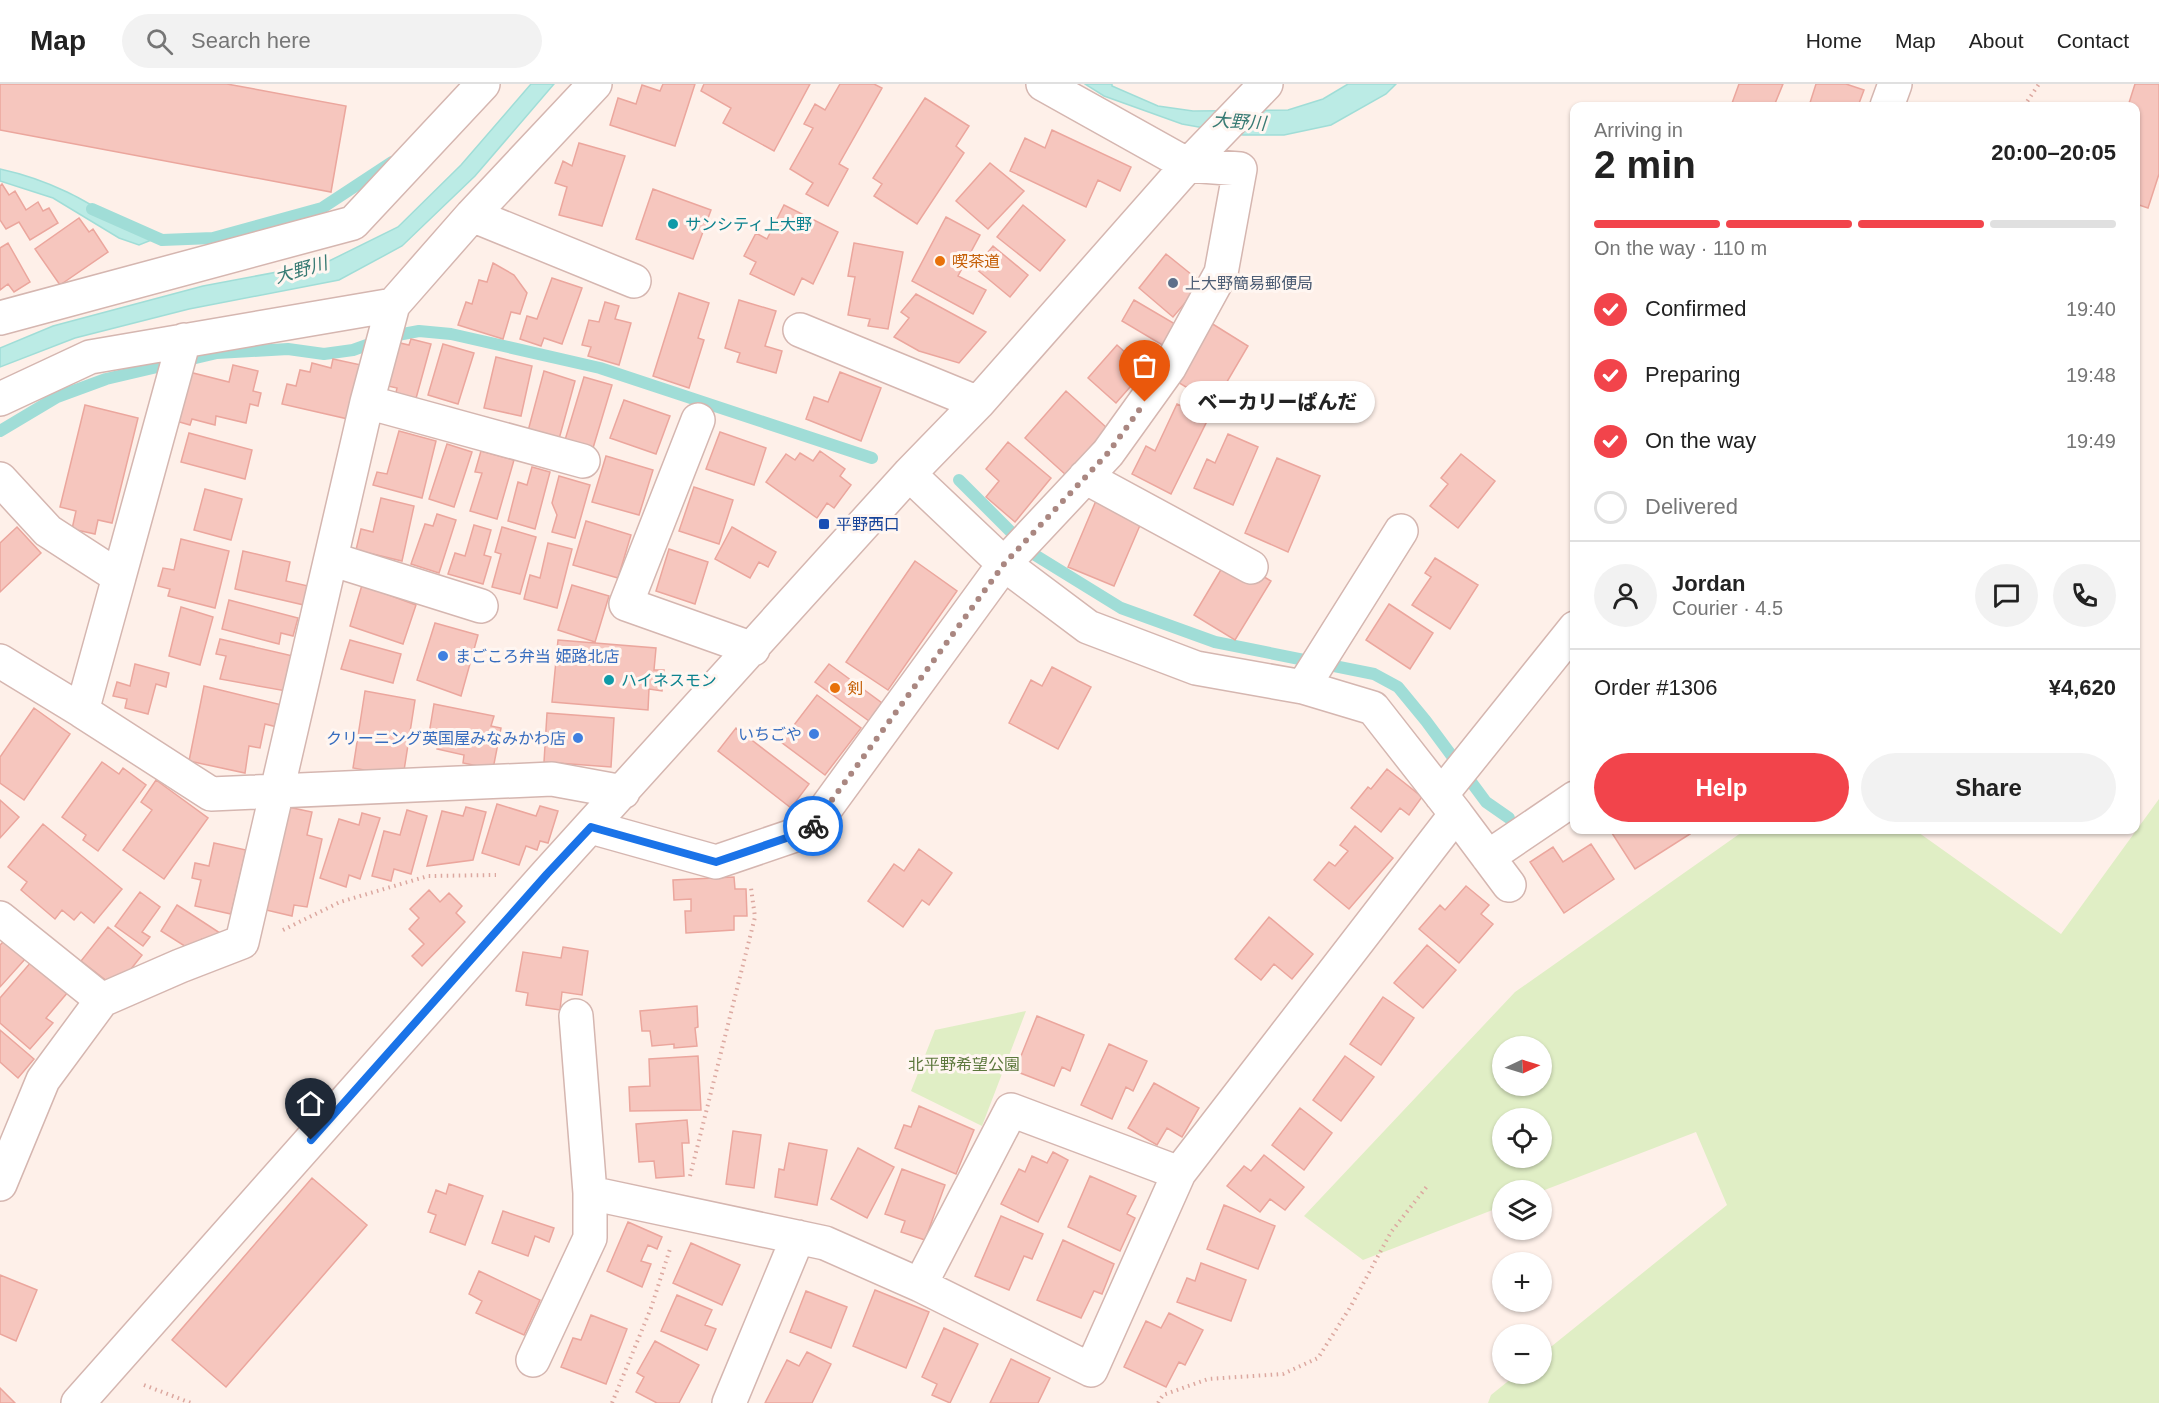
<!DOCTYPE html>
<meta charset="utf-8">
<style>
body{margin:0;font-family:Arial,"Noto Sans JP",sans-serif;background:#f2f2f2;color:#222;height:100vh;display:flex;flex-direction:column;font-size:22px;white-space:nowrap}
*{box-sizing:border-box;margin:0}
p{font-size:20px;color:#767676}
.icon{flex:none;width:33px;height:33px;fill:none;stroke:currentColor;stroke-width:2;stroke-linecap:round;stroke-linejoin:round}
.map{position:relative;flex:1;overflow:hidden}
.drawer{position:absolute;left:1570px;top:18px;width:570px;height:732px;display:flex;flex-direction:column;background:#fff;border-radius:12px;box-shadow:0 2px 4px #0004}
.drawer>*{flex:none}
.needle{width:39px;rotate:86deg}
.fabs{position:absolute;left:1492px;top:952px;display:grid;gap:12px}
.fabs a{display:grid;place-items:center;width:60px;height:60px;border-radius:50%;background:#fff;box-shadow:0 2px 4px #0004;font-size:30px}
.pin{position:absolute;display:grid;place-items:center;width:51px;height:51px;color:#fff;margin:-62px -26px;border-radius:50% 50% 50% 0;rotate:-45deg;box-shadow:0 0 6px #0007}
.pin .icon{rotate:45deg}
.courier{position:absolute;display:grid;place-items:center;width:60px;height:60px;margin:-30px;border:4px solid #1a73e8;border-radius:50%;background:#fff;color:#222;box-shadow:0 2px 8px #0007}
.bubble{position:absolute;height:42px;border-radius:21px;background:#fff;box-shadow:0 2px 4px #0004;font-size:20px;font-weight:800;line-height:42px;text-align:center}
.overview em{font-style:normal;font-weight:800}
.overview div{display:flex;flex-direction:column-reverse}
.overview{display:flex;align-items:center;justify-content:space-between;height:102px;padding:0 24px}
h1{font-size:39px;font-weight:800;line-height:45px}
.bar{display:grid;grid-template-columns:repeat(4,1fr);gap:9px 6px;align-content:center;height:72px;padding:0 24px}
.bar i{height:8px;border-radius:4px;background:#e0e0e0}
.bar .current{background:#f2444b}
.bar p{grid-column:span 4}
.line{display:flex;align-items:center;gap:15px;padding:0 24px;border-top:2px solid #e0e0e0}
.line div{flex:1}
.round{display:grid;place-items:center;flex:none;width:63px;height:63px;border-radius:32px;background:#f2f2f2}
ol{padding:0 24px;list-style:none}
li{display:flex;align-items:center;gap:18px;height:66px}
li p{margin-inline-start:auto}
li .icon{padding:6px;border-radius:50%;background:#f2444b;color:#fff;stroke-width:4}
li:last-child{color:#767676}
li i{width:33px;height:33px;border:3px solid #e0e0e0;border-radius:50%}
.primary-button{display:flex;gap:12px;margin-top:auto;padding:12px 24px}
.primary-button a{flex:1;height:69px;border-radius:36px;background:#f2444b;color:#fff;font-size:24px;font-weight:800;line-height:69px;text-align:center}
.primary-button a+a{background:#f2f2f2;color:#222}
header{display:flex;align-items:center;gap:36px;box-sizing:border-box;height:84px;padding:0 30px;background:#fff;border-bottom:2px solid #e0e0e0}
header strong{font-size:28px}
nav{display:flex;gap:33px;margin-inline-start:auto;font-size:21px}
.search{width:420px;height:54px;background:#f2f2f2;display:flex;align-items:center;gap:15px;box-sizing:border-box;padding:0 21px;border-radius:33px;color:#767676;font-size:22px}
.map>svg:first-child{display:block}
.green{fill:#e0eec5;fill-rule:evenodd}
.water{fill:#bbebe5;stroke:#a0ddd7;stroke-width:1.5}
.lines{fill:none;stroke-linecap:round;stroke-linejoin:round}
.stream{stroke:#a0ddd7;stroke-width:12}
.building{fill:#f6c6be;stroke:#eba69d;stroke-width:1.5}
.minor-casing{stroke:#d5b6b0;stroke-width:36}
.path{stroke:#dca8a0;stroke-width:4;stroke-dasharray:1.5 4.5;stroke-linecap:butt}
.minor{stroke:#fff;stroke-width:33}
.done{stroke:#aa8781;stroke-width:6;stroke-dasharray:0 10.8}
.route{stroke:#1a73e8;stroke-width:8}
.culture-dot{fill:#0f9aa8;stroke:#fff6f1;stroke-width:2}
.food-dot{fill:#e8710a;stroke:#fff6f1;stroke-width:2}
.service-dot{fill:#5c6f8a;stroke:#fff6f1;stroke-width:2}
.transit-dot{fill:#1a4fb4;stroke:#fff6f1;stroke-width:2}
.shop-dot{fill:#3f7fe0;stroke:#fff6f1;stroke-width:2}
.labels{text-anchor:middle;stroke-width:6;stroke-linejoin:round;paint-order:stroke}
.culture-label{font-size:16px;fill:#0d838f;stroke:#fff6f1;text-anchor:start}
.food-label{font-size:16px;fill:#c56008;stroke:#fff6f1;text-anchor:start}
.service-label{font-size:16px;fill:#4e5e75;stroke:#fff6f1;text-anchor:start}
.transit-label{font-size:16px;fill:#164399;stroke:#fff6f1;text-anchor:start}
.shop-label{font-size:16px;fill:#366cbe;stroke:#fff6f1;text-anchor:end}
.park-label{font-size:16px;fill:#5b773b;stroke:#fff6f1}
.water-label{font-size:18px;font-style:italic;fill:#387b74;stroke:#fff6f1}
</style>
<header>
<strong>Map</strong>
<div class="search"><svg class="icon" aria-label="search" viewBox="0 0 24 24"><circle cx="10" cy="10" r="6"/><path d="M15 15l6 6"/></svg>Search here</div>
<nav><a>Home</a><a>Map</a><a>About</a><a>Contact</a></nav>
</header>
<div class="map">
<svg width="2159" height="1319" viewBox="0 0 2159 1319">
<rect width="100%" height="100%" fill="#fef0e9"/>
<!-- green -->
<path class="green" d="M2159,715V1319H1488L1491,1311L1517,1290H1542V1270L1727,1121L1696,1048L1542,1107H1503V1122L1363,1176L1304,1132L1515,908L1745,746H1915L2061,850ZM1503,963H1542V1002H1503ZM1503,1035H1542V1074H1503Z
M1026,927L982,1042L911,1007L935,946Z"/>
<!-- water -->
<path class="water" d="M531,0H554L475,92L402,162L339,196L189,225L75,254L0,283V264L53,242L203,202L325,179L398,143L461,81Z
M1085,0H1112V2L1158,22L1193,27L1288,26L1323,15L1348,0H1396L1386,10L1331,41L1284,51H1243L1182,40L1104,12Z
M0,85C23,90 46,98 67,108C97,122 123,143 154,155L139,161L119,154L53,114L0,97Z"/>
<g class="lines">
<!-- stream -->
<path class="stream" d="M92,125L162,156L213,154L322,124L392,78
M0,347L57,313L106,295L217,269L288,265L324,270L353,266L392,252L419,247L451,250L600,284L872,374
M959,396L1014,451
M1035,471L1121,524L1215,558L1374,590L1398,603L1426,637L1486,718L1509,734"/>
</g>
<!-- building -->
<path class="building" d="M0,0H227L346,22L331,108L0,46Z
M663,0H695L675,62L610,41L618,14L636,20L642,1L660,7Z
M704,0H810L774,67L723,39L731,24L701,7Z
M840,0H874L882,4L839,80L848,85L828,122L806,110L813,99L790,85L813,44L804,40L815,20L825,26Z
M1739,0H1783L1774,22H1731Z
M1816,0H1846L1864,6L1858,22H1809Z
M2135,0H2159V90L2148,124L2136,120V22H2128Z
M925,14L969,42L956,62L964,69L917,140L874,112L882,100L873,94Z
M1052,46L1131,83L1120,107L1098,96L1086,123L1010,87L1025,54L1045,64Z
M579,59L625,72L602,142L559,131L567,103L555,99L563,77L572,82Z
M990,79L1024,107L988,145L956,117Z
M2,100L9,111L15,107L26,126L38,118L43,127L49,124L58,139L30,156L19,138L6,145L0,136V102Z
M653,105L711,126L693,175L636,155Z
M784,121L838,148L813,200L802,194L794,211L750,190L756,178L744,172L756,149L767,155Z
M1023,121L1065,156L1040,187L997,153Z
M946,133L980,151L958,192L986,206L973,230L912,197Z
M79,134L89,148L93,145L108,168L60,201L35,165Z
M8,159L30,198L14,208L8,200L0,206V164Z
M854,159L903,168L888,245L868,242L870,235L848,231L855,193L848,192Z
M993,162L1028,191L1010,213L975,184Z
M1166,170L1202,199L1173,233L1139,204Z
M493,179L514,191L527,209L520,230L511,228L503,255L458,241L466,218L472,220L479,196L487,198Z
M552,194L582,204L562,260L544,254L541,262L520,255L527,232L537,235Z
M679,209L709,219L698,254L704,256L689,304L653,292Z
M916,210L986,248L959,279L919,267L894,253L909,234L901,228Z
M739,216L776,227L765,262L782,267L776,289L737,278L740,269L725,264Z
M1134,216L1175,240L1164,262L1122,237Z
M605,218L619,222L615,235L631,239L619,281L588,272L591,263L582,261L589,236L599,238Z
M1211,239L1248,262L1214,320L1176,297Z
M411,255L431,260L415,318L395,313L397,304L388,302L400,259L409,261Z
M443,260L474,269L458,320L428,311Z
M1117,261L1145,286L1116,319L1088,294Z
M496,273L532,282L521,332L484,324Z
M333,275L361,281L348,335L282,320L287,300L296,302L300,286L310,288L312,279L331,284Z
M233,281L258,287L253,307L261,309L258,322L250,320L246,339L216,332L215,341L192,335L190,341L176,337L189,288L229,298Z
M544,287L575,297L559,355L528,347Z
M840,288L881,304L861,357L806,335L814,313L828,318Z
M584,293L612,301L593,364L565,356Z
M1066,307L1107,344L1066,391L1025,354Z
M624,316L670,332L656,370L610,354Z
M1177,320L1208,335L1171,410L1132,390L1146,362L1155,367Z
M85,321L138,334L112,439L98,436L95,450L72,445L76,427L60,423Z
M399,347L436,357L422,414L373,401L377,388L387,390Z
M720,348L766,364L754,401L706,385Z
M189,349L252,366L245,395L181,378Z
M1228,350L1258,363L1233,421L1194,404L1207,375L1215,379Z
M1008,358L1051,394L1015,438L986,413L999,397L986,385Z
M447,360L472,368L454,423L429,415Z
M481,367L514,376L497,435L470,427L482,389L475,388Z
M820,367L845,385L840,392L851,401L834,424L827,419L817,434L766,398L786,370L795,376L800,369L813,377Z
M1461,370L1495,397L1458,444L1430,422L1448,400L1441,394Z
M606,372L653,386L639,431L592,418Z
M1277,374L1320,392L1288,468L1245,449Z
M532,383L550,388L535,445L508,437L518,398L527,401Z
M559,392L590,401L575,454L552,448L557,431L552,419Z
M694,403L733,416L719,460L679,447Z
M205,405L242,415L231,456L194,446Z
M1098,412L1144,432L1114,502L1068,483Z
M381,414L414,422L402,477L356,466L361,445L373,448Z
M437,430L456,436L439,489L411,480L425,440L433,442Z
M586,437L631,451L618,494L573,481Z
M474,441L491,446L484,471L491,473L483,500L448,490L455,469L465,472Z
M17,443L41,469L0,508V459Z
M502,443L536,453L520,510L492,503L501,470L495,468Z
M732,443L776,468L768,483L759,478L750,494L715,475Z
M181,455L229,467L215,524L168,512L170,505L158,502L163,484L174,486Z
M548,459L572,465L557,524L524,515L530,491L540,494Z
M669,465L708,478L695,520L656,507Z
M243,467L290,478L286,497L308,502L304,521L235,505Z
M1435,474L1478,501L1450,545L1412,521L1431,493L1425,489Z
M915,477L957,507L888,606L846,578Z
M1243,480L1271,497L1235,556L1194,531L1222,484Z
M362,501L416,521L403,560L350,542Z
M572,501L609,512L595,558L558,546Z
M229,516L298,534L293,552L281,549L279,560L222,545Z
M1389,520L1433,549L1410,585L1366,556Z
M181,523L213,533L200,581L169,572Z
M435,539L478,551L461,612L417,596Z
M220,555L293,572L286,607L220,595L226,572L216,570Z
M350,556L401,570L393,599L341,585Z
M558,556L656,564L654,586H664L662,607L649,605L648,626L552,618Z
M135,580L169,589L166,603L156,600L148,630L125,624L127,615L113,612L117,598L130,602Z
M829,580L882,619L869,637L815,598Z
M1052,583L1091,603L1058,665L1009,639L1031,596L1042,602Z
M204,602L282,621L277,643L265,640L260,664L249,662L245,689L189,677Z
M365,607L415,616L403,693L353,684Z
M817,611L861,644L825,691L781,658Z
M434,620L494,632L491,642L501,644L493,685L463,679L464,671L437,665L441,652L429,650Z
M34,624L70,650L24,716L0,699V673Z
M547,629L614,634L611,683L544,678Z
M736,644L809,700L791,724L718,667Z
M102,678L119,690L123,684L146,701L98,767L83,756L86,751L62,733Z
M1387,685L1422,713L1409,731L1400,724L1381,748L1351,724L1368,703L1371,705Z
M156,696L208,734L164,795L123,766L152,726L141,718Z
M0,716L19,733L0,754Z
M497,720L536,732L540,722L558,727L548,759L540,757L537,766L526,762L519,781L482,769Z
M288,723L312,728L307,751L322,755L307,823L294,821L292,832L266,826Z
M466,723L486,728L473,776L427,782L442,727L463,732Z
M407,726L427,732L411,790L394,785L391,797L372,792L384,747L400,751Z
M362,729L380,734L360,795L349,791L346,803L320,794L339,735L359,741Z
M43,740L122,805L94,839L81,828L74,836L62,826L55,835L21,806L27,798L8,783Z
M1355,742L1393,774L1349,825L1314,796L1329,778L1335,782L1348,767L1340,761Z
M1610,746H1687L1690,750L1635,785Z
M214,759L246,766L231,830L195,822L201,796L192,794L195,779L209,782Z
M1591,760L1614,795L1564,829L1530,778L1553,763L1563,778Z
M919,765L952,789L929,821L922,816L903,843L868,817L894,780L904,787Z
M734,793L735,805H746L747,832H734V846L686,849L685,827H691V815L674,816L673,796Z
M1466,802L1489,821L1481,830L1493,840L1459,879L1419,845L1440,821L1445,826Z
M429,806L440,818L449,809L462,822L456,829L465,838L422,882L412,872L424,860L409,845L419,834L410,825Z
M140,808L160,823L142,848L150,853L143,862L115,842Z
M177,821L220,849L212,862L202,855L194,868L161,847Z
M1269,833L1313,870L1292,895L1274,880L1261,896L1235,875Z
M108,843L142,871L116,904L81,877Z
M5,856L26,874L0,903V861Z
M1427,861L1456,886L1423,924L1394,899Z
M563,863L588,867L582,911L562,908L560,926L526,921L528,909L516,907L523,868L561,874Z
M32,877L68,908L46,934L53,939L30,965L0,939V914Z
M1383,913L1414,934L1381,981L1350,960Z
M697,922L698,943L695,944L697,962L674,964V960L652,962L650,947H642L640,927Z
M1037,932L1084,951L1070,987L1062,983L1054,1002L1015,987Z
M0,946L34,975L18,994L0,978Z
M1109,960L1147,977L1133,1007L1126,1003L1112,1035L1081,1021Z
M698,972L701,1026L630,1027L629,1003L650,1002L649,975Z
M1345,972L1374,993L1341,1037L1313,1016Z
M1154,999L1199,1024L1182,1053L1167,1044L1157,1061L1128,1044Z
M919,1022L974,1046L956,1090L895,1064L904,1041L911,1043Z
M1300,1024L1332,1049L1304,1086L1272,1061Z
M687,1036L689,1059H682L684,1092L656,1094L654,1077L639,1078L636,1040Z
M733,1047L761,1051L754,1104L726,1100Z
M789,1059L827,1066L817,1121L775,1113L779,1085L784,1086Z
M858,1064L894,1083L867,1134L831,1115Z
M1053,1068L1068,1076L1038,1138L1001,1120L1019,1085L1025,1088L1032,1072L1047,1079Z
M1264,1071L1304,1103L1285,1126L1270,1115L1260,1128L1227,1102L1244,1082L1251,1087Z
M902,1085L945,1101L925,1156L901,1148L905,1137L885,1130Z
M1090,1092L1136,1112L1127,1130L1135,1134L1120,1167L1068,1143Z
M312,1094L367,1141L226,1303L172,1256Z
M449,1100L483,1112L465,1161L430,1148L436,1131L428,1128L436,1106L446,1110Z
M1224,1121L1275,1142L1258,1185L1207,1165Z
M503,1127L554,1144L549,1158L535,1152L528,1172L492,1159Z
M1001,1132L1043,1150L1032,1175L1024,1172L1009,1206L975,1192Z
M628,1138L662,1153L657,1165L648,1161L641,1177L651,1180L642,1203L607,1187Z
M1063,1156L1114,1180L1102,1210L1094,1207L1081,1234L1037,1216Z
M691,1159L740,1181L722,1221L673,1199Z
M1201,1179L1246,1196L1231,1237L1177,1218L1187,1194L1195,1197Z
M479,1187L540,1216L524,1251L476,1229L482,1217L469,1210Z
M0,1191L37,1206L16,1257L0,1250Z
M875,1206L929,1228L906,1284L853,1262Z
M806,1207L847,1223L831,1264L790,1248Z
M677,1211L712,1226L705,1241L716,1245L707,1266L661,1247Z
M1169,1229L1203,1246L1185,1281L1179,1278L1166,1303L1124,1283L1146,1237L1161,1244Z
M591,1231L627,1245L606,1300L561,1283L573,1254L581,1256Z
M944,1244L978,1260L950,1319L932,1311L937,1300L922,1293Z
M655,1257L699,1281L679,1319H657L636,1308L644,1293L637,1289Z
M807,1268L831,1280L812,1319H765L787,1276L799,1282Z
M1011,1275L1050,1294L1038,1319H990Z
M0,1304L15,1319H0Z"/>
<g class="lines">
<defs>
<path id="minor" d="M1887,22L1895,0
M472,131L634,197
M0,234L353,139L483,0
M800,246L978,319
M0,315L90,273L393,221L472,131L595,0
M367,318L583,377
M698,336L626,520L753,565
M909,390L1004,480L1088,543L1196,584L1303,603L1373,624L1456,730L1179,1089L1091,1286L920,1201L1011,1026L1179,1089
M1085,393L1251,483
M0,395L48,447L119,493L82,627L211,710L552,695L623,708
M331,475L481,522
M119,493L184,256
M0,577L82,627
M1303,603L1401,447
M1441,711L1575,544
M1456,730L1509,801
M591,743L716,778L810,746L1004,480L1108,369L1169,284L1221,189L1240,85L1188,81L1043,0
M1488,773L1575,714
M0,834L102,916
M0,1100L43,996L102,916L180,882L242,858L367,318L393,221
M590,1109L825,1159L920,1201
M533,1276L590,1154V1109L576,932
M78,1319L547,790L909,390L978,319L1188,81L1266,0
M729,1319L798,1153"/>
</defs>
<!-- minor casing -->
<use href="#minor" class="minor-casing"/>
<!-- path -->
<path class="path" d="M2024,22L2039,0
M283,846L340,818L428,792L496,791
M690,1092L755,833L751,804
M144,1301L191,1319
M612,1319L651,1224L670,1165
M1158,1319L1163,1311L1208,1295L1283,1290L1318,1274L1351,1222L1391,1148L1428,1101"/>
<!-- minor -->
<use href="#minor" class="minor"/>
</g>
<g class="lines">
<!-- done -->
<path class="done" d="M813,742L1004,480L1108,369L1145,318"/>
<!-- route -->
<path class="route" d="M311,1056L547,790L591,743L716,778L810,746L813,742"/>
</g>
<!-- markers -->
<g class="culture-dot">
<circle cx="673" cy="140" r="6"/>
<circle cx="609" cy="596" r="6"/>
</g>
<g class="food-dot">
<circle cx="940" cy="177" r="6"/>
<circle cx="835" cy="604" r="6"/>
</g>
<circle class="service-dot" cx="1173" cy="199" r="6"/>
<rect class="transit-dot" x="818" y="434" width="12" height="12" rx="3"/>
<g class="shop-dot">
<circle cx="443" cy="572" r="6"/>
<circle cx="814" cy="650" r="6"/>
<circle cx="578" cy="654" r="6"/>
</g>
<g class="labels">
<!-- culture labels -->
<g class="culture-label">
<text x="685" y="146">サンシティ上大野</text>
<text x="621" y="602">ハイネスモン</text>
</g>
<!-- food labels -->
<g class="food-label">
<text x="952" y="183">喫茶道</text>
<text x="847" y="610">剣</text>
</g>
<!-- service labels -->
<g class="service-label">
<text x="1185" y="205">上大野簡易郵便局</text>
</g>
<!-- transit labels -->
<g class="transit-label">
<text x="836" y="446">平野西口</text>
</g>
<!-- shop labels -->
<g class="shop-label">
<text x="455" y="578" text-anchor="start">まごころ弁当 姫路北店</text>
<text x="802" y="656">いちごや</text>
<text x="566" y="660">クリーニング英国屋みなみかわ店</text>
</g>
<!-- park labels -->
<g class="park-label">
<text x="964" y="986">北平野希望公園</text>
</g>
<!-- water labels -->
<g class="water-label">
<text transform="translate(1239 38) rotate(4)" y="6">大野川</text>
<text transform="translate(301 186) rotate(-16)" y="6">大野川</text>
</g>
</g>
</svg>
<div class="fabs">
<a><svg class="needle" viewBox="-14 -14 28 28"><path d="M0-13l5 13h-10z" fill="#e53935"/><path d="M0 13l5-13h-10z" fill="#767676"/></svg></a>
<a><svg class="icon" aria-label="locate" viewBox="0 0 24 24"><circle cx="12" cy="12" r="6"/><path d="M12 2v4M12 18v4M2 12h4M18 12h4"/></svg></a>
<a><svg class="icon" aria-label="layers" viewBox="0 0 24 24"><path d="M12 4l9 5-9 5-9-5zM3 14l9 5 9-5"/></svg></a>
<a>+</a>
<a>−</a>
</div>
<div class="pin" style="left:1145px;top:318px;background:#ea580c"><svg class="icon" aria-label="bag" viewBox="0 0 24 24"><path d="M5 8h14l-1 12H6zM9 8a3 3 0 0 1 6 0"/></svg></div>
<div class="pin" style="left:311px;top:1056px;background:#1f2937"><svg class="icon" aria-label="home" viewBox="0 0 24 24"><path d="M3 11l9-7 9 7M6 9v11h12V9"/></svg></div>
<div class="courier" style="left:813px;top:742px"><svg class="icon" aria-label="bike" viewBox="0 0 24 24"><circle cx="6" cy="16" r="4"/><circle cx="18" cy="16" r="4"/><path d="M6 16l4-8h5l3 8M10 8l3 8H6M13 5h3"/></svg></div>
<div class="bubble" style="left:1180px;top:297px;width:195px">ベーカリーぱんだ</div>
<section class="drawer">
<div class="overview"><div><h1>2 min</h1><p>Arriving in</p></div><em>20:00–20:05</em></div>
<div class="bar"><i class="current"></i><i class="current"></i><i class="current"></i><i></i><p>On the way · 110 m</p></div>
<ol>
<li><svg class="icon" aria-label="check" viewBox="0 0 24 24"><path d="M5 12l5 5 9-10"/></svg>Confirmed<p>19:40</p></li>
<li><svg class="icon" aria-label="check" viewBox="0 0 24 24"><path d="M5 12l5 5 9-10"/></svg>Preparing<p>19:48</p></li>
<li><svg class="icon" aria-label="check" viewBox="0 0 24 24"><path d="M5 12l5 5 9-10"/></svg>On the way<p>19:49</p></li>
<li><i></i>Delivered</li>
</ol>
<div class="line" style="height:108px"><a class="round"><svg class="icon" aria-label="person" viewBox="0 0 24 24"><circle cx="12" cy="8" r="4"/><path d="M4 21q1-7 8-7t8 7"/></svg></a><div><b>Jordan</b><p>Courier · 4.5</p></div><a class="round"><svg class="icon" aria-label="chat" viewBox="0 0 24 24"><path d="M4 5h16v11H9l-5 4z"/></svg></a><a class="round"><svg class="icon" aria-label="phone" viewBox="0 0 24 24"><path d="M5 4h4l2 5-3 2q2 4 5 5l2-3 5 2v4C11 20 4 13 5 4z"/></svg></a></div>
<div class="line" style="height:78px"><div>Order #1306</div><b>¥4,620</b></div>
<div class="primary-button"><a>Help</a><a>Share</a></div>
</section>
</div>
